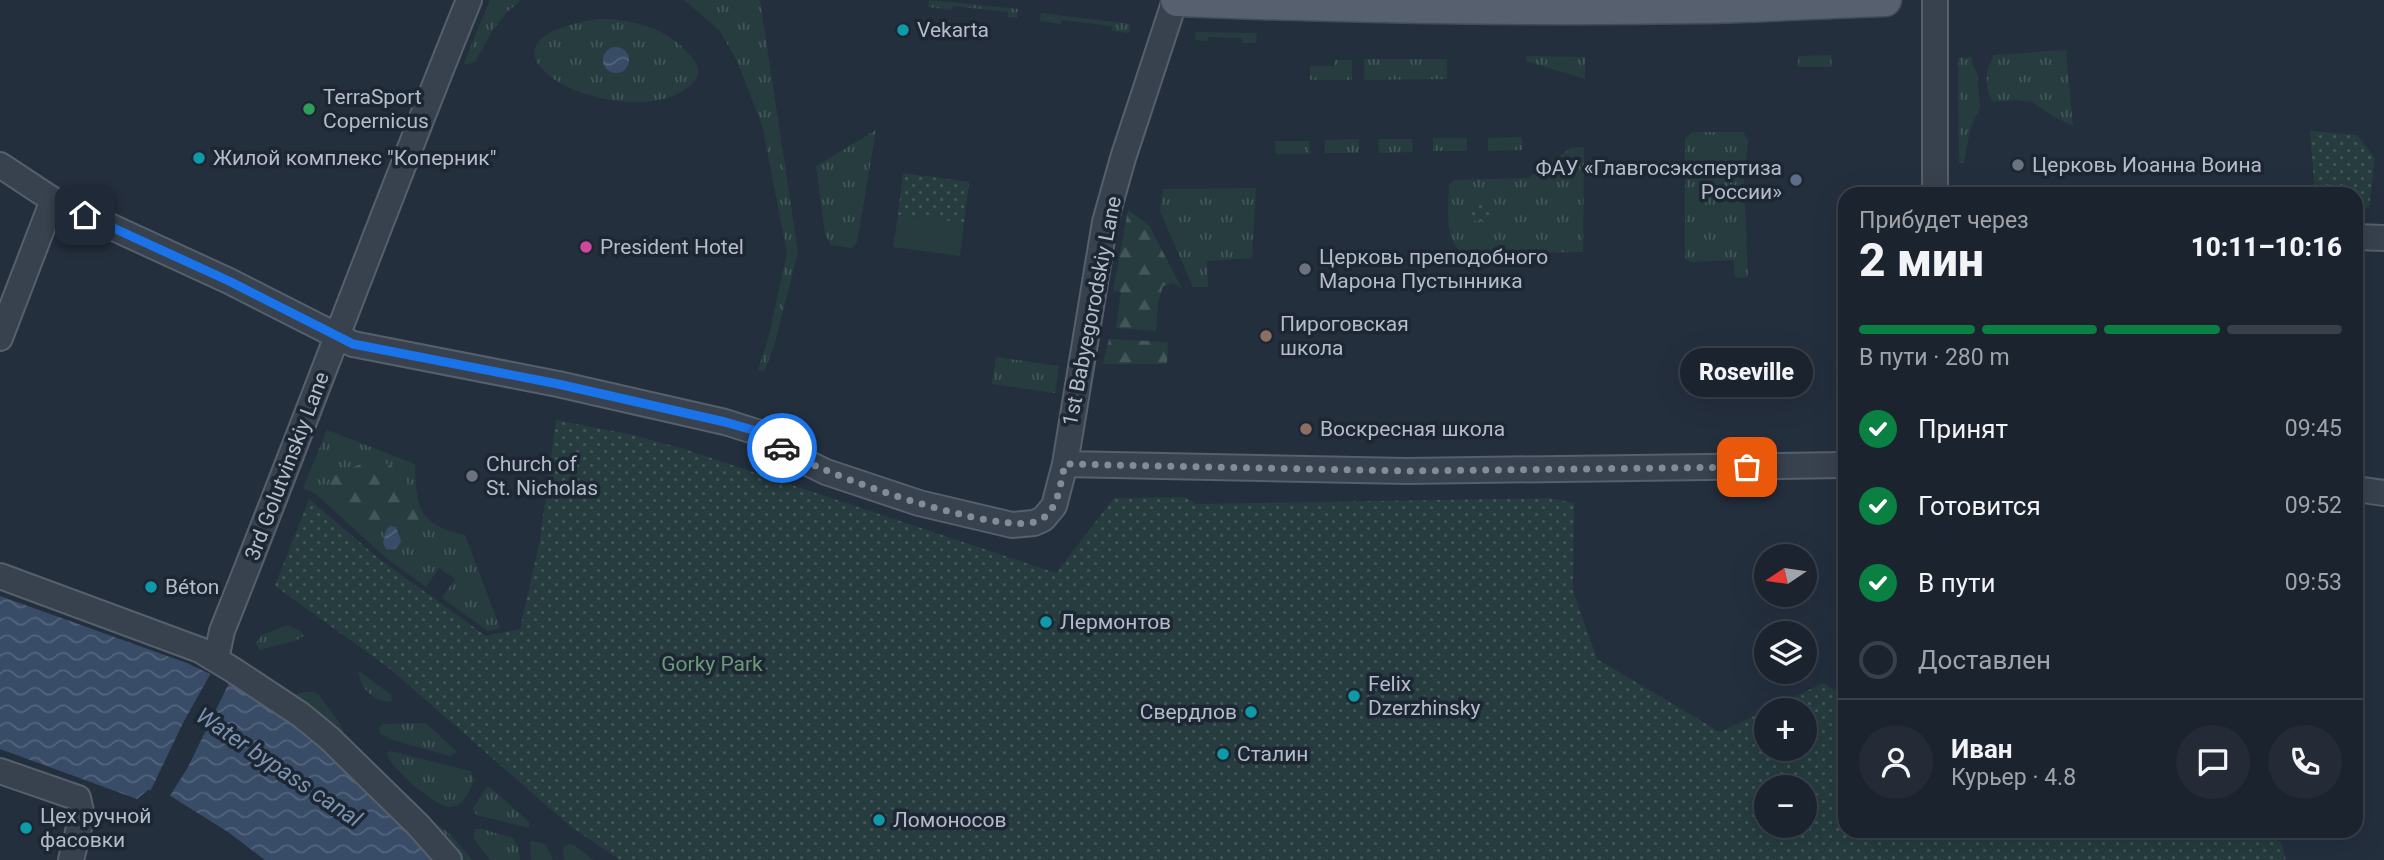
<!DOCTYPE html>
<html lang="ru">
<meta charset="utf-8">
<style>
body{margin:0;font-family:Roboto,sans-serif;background:#242b36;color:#f1f3f6;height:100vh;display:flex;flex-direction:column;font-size:26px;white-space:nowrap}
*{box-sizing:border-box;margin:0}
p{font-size:23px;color:#a0a4aa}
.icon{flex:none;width:38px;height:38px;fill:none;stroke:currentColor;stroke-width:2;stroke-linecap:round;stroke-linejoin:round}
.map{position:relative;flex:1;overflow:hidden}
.panel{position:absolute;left:1838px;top:187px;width:525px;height:651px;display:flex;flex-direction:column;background:#1b232e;border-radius:21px;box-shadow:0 7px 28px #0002,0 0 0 2px #39404a}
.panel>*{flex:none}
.needle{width:46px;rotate:257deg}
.fabs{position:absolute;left:1754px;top:544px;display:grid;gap:14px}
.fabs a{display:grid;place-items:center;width:63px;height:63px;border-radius:50%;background:#1b232e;box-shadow:0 7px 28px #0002,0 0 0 2px #39404a;font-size:35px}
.pin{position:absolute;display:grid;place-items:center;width:60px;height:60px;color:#fff;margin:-30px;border-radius:14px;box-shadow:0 4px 10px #0006}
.courier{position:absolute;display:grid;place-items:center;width:70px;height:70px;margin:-35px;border:5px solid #1a73e8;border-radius:50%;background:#fff;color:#222;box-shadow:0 2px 9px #0007}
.bubble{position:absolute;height:49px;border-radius:24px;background:#1b232e;box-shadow:0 7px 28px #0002,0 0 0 2px #39404a;font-size:23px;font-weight:800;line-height:49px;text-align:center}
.overview em{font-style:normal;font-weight:800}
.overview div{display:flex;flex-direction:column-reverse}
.overview{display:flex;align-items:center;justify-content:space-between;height:119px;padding:0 21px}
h1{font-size:46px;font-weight:800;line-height:52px}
.bar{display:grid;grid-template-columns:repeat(4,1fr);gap:10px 7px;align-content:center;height:84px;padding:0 21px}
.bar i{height:9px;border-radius:5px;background:#39404a}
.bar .selected{background:#0b8043}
.bar p{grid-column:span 4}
.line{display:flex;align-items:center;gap:18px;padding:0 21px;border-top:2px solid #39404a}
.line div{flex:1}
.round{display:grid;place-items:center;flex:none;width:74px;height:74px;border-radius:37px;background:#242b36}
ol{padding:0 21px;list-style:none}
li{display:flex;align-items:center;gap:21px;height:77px}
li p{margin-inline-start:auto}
li .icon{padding:7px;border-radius:50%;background:#0b8043;color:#fff;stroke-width:4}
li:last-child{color:#a0a4aa}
li i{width:38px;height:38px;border:4px solid #39404a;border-radius:50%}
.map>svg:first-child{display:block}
.grass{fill:url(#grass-tufts)}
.forest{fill:url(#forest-firs)}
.park{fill:url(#park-dots);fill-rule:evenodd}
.garden{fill:#263c3f}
.water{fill:url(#water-waves)}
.pier{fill:#242f3e}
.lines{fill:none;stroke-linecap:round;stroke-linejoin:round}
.minor-casing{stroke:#565f6c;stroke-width:28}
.major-casing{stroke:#414a57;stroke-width:35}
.minor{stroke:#38414e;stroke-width:24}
.major{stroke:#56606e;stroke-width:32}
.done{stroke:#828b98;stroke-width:7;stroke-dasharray:0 12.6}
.route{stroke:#1a73e8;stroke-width:9}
.culture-dot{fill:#0f9aa8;stroke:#1d2633;stroke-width:2.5}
.leisure-dot{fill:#2e9e5b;stroke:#1d2633;stroke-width:2.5}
.worship-dot{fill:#6b7280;stroke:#1d2633;stroke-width:2.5}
.service-dot{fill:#5c6f8a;stroke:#1d2633;stroke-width:2.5}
.hotel-dot{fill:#d1479c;stroke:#1d2633;stroke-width:2.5}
.education-dot{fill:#8d6e63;stroke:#1d2633;stroke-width:2.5}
.labels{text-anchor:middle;stroke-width:7;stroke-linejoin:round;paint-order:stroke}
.poi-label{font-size:21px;fill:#b4bcc9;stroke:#1d2633;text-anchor:start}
.street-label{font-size:21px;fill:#b4bcc9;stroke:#1d2633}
.park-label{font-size:21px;fill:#6b9a76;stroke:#1d2633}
.water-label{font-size:23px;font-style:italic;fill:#7c92b1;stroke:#1d2633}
</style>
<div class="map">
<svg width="2384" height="860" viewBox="0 0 2384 860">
<defs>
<pattern id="grass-tufts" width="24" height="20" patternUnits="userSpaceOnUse" patternTransform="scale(1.75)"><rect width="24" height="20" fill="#263c3f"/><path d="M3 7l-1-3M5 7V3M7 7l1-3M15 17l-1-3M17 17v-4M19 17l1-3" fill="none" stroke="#435659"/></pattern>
<pattern id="forest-firs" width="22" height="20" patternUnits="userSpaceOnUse" patternTransform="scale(1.75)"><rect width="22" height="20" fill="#263c3f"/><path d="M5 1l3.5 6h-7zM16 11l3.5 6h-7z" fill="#435659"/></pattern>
<pattern id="park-dots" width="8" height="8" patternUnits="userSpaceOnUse" patternTransform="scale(1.75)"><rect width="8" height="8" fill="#263c3f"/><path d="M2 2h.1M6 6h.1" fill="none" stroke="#435659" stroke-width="1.8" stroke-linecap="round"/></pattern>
<pattern id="water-waves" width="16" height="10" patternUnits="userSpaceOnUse" patternTransform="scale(1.75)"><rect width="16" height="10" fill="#394c67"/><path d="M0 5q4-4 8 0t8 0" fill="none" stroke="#53647b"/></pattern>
</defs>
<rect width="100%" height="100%" fill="#242f3e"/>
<!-- grass -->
<path class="grass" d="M490,0H521L507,12L492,31L475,62L463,65Z
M684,0H760L798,252L774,346L764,372L758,370L769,335L787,253L762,125L737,61L719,30Z
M929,0L1018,9L1017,18L1008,17V12L953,6L952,10L928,7Z
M1041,13L1130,24L1129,33L1112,31V26L1062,20L1061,24L1040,21Z
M599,19C634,19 667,28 690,55C696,62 701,70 696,79C692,86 682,92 675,95C597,127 449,41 599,19Z
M1196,32L1257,33L1256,43H1242V38L1208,37V41L1195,40Z
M2066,50L2073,126L2053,116L2032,102L2016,100L1993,102C1988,96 1986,81 1987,72C1988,66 1992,63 1993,55Z
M1831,55L1832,67H1798V56Z
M1526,56L1585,57V79L1526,61Z
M1972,57V64L1977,72L1980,107L1970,129L1964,163H1959L1958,58Z
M1364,59H1447V79L1364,80Z
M1335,60H1352V80H1310V66H1334Z
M876,130L857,242L852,248L831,245L825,234L816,166Z
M1693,132H1743L1748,140L1744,182L1748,277L1735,278L1734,260L1691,262L1685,259V138Z
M1522,137V150L1488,151V138Z
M1433,138H1467V151H1433Z
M1359,139V153H1325V140Z
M1378,139H1412L1413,152L1379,153Z
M1275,141H1309L1310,154H1276Z
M1584,147L1583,252L1465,254C1442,240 1449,208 1449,184L1455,180L1528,178L1571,148Z
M1256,188L1252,258L1207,261L1208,287H1193L1160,211L1163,189Z
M996,357L1059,366L1055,393L992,384Z
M327,430L415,464C416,507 418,525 465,535L500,628L488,631L442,598L455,579L439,568L426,587L386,558L316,494L303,488Z
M287,625L301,631L304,636L297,640L259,650L256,643L262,635Z
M359,671L391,695L392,701C376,704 358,687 359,671Z
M305,692H314L319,695L341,725L343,731L340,735L295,697L297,694Z
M426,723L457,752L450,756L393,740L380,734L379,728L383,724Z
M391,751L470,771L474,780C470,790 463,808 449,807C434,805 389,768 387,753Z
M487,787H490L529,822V828L476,815L473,808Z
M429,818L452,836L472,860H455L425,819Z
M476,829H482L513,838L518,847L520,860H490L474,839V831Z
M533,841L545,844L553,860H531L530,842Z
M569,844L574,845L593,860H564L563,847Z"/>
<!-- forest -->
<path class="forest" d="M1128,210L1149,225L1182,289L1174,283L1163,286L1158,303L1156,331L1116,328L1121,292L1113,291Z
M1109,339L1168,342L1167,364H1103Z
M372,459L380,460L406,474L411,503L419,519L413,527L381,520L363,525L353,522L330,490L329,485L333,476Z"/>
<!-- park -->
<path class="park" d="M2310,131L2357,135L2375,159L2369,208L2356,205V194H2315Z
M903,173L969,182L964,223L898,215Z
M1471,202H1492V221H1471Z
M1756,358L1778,359V378L1755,377Z
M556,420L633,435L684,449L1056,573L1114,498L1186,497L1195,504L1550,498L1574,503L1573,591L1597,659L1720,732L1823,683L1844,695V831H2261L2281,842L2286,860H620L570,826L389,668L275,586L309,499L378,558L486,636L520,629L540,540ZM1804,710V749H1766V710ZM1766,788H1804V826H1766Z"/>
<!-- garden -->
<path class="garden" d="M898,215L964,223L960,256L893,247Z"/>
<!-- water -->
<path class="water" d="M603 60a13 13 0 1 1 26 0a13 13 0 1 1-26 0Z
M390,526L396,527L401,541C398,548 395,551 386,549L383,543L386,530Z
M0,596L187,663L241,689L306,727L441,860H265L228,832L161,790H148L137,799L0,749Z"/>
<!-- pier -->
<path class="pier" d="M212,671L230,681L188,767L168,799L159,794H149L183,723Z"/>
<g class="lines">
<defs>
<path id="minor" d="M1935,0V194
M0,165L53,200L229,281L353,344L558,384L725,422L763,434L791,455L826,472L919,503L1012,525L1034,523L1043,519L1054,506L1065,464L1105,222L1123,158L1175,0
M2356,237L2384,238
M0,338L53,200
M1065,464L1407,471L1844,465
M2356,489L2384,493
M0,576L200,650L233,670L301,715L329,738L418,825L449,860
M216,659L222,631C306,421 384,209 469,0
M0,771L78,798L82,816L71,860"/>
<path id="major" d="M1177,0C1352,7 1528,10 1704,7C1764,6 1824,2 1885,0"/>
</defs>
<!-- minor casing -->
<use href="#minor" class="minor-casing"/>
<!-- major casing -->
<use href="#major" class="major-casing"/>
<!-- minor -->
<use href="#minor" class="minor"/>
<!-- major -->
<use href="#major" class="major"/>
</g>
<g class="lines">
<!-- done -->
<path class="done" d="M782,448C815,473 1005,539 1040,520C1059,510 1060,483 1065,464L1407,471L1747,467"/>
<!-- route -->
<path class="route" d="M85,215L229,281L353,344L558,384L725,422L763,433L782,448"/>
</g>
<!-- markers -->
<g class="culture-dot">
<circle cx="903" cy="30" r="7"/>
<circle cx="199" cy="158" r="7"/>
<circle cx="151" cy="587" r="7"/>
<circle cx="1046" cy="622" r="7"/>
<circle cx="1354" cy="696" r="7"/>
<circle cx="1251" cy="712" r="7"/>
<circle cx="1223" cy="754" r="7"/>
<circle cx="879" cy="820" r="7"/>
<circle cx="26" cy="828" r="7"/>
</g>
<circle class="leisure-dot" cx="309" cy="109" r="7"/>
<g class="worship-dot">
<circle cx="2018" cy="165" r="7"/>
<circle cx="1305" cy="269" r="7"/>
<circle cx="472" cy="476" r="7"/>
</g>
<circle class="service-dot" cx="1796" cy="180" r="7"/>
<circle class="hotel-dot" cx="586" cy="247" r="7"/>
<g class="education-dot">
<circle cx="1266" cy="336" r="7"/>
<circle cx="1306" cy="429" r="7"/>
</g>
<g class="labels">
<!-- poi labels -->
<g class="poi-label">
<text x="917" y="37">Vekarta</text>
<text x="323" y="104">TerraSport<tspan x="323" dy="24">Copernicus</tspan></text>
<text x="213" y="165">Жилой комплекс "Коперник"</text>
<text x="2032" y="172">Церковь Иоанна Воина</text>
<text x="1782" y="175" text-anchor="end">ФАУ «Главгосэкспертиза<tspan x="1782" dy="24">России»</tspan></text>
<text x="600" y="254">President Hotel</text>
<text x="1319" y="264">Церковь преподобного<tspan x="1319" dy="24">Марона Пустынника</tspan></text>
<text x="1280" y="331">Пироговская<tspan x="1280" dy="24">школа</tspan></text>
<text x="1320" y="436">Воскресная школа</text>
<text x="486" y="471">Church of<tspan x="486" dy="24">St. Nicholas</tspan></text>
<text x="165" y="594">Béton</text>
<text x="1060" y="629">Лермонтов</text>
<text x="1368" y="691">Felix<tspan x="1368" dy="24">Dzerzhinsky</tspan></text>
<text x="1237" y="719" text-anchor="end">Свердлов</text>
<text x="1237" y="761">Сталин</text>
<text x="40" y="823">Цех ручной<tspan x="40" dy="24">фасовки</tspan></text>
<text x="893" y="827">Ломоносов</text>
</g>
<!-- street labels -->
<g class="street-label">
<text transform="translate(1092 311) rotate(-79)" y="7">1st Babyegorodskiy Lane</text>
<text transform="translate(287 466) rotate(-69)" y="7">3rd Golutvinskiy Lane</text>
</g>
<!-- park labels -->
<g class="park-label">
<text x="712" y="671">Gorky Park</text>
</g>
<!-- water labels -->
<g class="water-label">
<text transform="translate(279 767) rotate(34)" y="8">Water bypass canal</text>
</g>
</g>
</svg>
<div class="fabs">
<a><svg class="needle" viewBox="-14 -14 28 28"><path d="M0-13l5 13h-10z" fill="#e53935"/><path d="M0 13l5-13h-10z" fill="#a0a4aa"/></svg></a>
<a><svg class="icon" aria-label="layers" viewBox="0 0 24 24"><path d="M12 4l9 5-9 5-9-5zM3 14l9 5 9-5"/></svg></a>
<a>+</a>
<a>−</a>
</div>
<div class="pin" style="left:1747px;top:467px;background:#ea580c"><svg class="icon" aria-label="bag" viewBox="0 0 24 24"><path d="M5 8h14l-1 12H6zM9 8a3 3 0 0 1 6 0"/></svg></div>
<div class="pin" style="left:85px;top:215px;background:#1f2937"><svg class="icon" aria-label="home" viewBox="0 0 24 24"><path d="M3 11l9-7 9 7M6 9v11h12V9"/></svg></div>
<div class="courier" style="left:782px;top:448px"><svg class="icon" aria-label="car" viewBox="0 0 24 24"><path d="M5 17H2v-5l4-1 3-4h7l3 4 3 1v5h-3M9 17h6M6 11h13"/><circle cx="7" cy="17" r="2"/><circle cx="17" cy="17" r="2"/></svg></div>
<div class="bubble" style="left:1680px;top:348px;width:133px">Roseville</div>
<section class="panel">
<div class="overview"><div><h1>2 мин</h1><p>Прибудет через</p></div><em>10:11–10:16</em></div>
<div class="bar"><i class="selected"></i><i class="selected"></i><i class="selected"></i><i></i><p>В пути · 280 m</p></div>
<ol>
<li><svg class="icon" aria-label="check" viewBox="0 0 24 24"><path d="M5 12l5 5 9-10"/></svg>Принят<p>09:45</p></li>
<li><svg class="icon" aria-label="check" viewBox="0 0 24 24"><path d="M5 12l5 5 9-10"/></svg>Готовится<p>09:52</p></li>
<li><svg class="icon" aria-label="check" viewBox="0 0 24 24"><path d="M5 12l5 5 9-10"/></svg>В пути<p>09:53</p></li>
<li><i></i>Доставлен</li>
</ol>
<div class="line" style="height:126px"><a class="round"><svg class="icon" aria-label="person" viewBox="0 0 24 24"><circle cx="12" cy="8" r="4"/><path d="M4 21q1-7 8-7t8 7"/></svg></a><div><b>Иван</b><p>Курьер · 4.8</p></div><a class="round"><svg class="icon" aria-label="chat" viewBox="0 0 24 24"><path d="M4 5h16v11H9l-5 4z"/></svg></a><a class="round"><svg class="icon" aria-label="phone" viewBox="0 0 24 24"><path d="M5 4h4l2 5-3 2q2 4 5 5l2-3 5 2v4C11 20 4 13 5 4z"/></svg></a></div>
</section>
</div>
